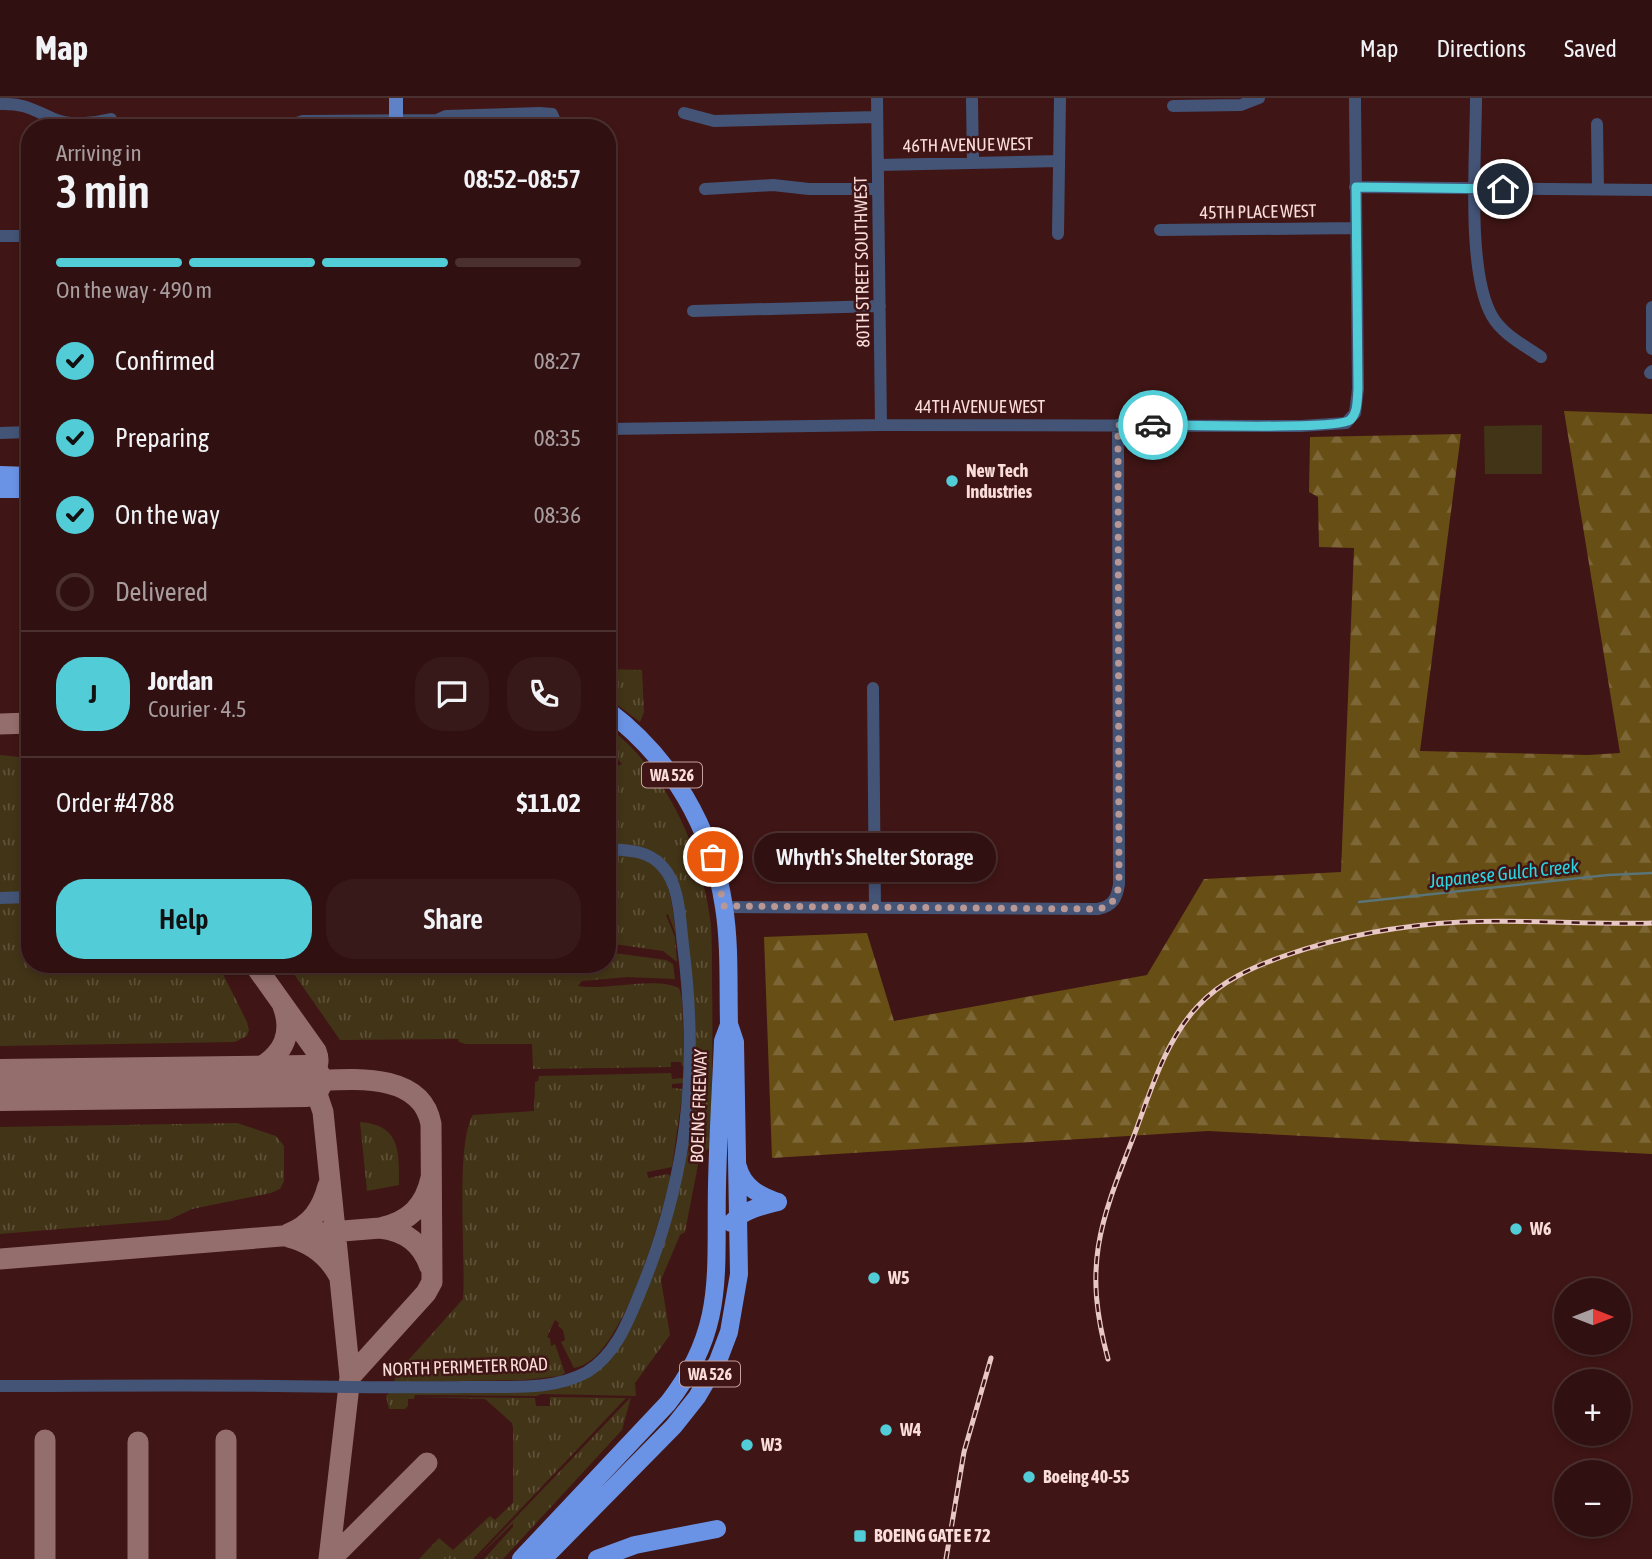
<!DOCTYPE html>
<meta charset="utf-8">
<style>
body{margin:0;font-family:"Asap Condensed",sans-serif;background:#381919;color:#f1f3f6;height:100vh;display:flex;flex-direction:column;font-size:26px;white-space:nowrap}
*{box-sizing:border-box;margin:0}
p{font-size:23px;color:#a89d9f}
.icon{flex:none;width:38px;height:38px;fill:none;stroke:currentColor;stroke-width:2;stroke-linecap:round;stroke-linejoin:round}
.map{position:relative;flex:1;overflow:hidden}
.sheet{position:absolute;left:21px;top:21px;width:595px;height:854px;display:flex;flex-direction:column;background:#301010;border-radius:28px;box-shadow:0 4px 10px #0003,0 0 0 2px #4b3030}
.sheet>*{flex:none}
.needle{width:46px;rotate:90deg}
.tools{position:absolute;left:1554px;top:1180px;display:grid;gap:14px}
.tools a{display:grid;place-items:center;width:77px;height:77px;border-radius:50%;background:#301010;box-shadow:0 4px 10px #0003,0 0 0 2px #4b3030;font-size:35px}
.pin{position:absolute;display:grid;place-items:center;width:60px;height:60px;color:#fff;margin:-30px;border:4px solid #fff;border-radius:50%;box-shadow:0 2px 7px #0007}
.courier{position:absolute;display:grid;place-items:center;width:70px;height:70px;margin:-35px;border:5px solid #52ccd6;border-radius:50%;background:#fff;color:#222;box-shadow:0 2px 9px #0007}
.bubble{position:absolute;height:49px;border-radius:24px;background:#301010;box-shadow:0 4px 10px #0003,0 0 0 2px #4b3030;font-size:23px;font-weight:600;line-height:49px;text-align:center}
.overview em{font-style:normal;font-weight:600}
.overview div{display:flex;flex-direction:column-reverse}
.overview{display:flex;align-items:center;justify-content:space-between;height:119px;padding:0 35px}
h1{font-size:46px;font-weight:600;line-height:52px}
.bar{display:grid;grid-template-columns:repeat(4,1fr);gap:10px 7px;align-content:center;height:84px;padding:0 35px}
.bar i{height:9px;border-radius:5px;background:#4b3030}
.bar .active{background:#52ccd6}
.bar p{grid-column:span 4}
.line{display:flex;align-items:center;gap:18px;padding:0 35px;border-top:2px solid #4b3030}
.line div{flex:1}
.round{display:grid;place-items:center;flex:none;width:74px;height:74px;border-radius:28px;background:#381919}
ol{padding:0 35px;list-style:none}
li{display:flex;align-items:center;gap:21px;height:77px}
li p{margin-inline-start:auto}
li .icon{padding:7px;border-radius:50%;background:#52ccd6;color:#111;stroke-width:4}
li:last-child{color:#a89d9f}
li i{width:38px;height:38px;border:4px solid #4b3030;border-radius:50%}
.action{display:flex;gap:14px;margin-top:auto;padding:14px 35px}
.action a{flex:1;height:80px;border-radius:28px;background:#52ccd6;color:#111;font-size:28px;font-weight:600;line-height:80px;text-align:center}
.action a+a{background:#381919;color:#f1f3f6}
header{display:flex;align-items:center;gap:42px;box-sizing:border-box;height:98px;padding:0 35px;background:#301010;border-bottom:2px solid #4b3030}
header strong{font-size:33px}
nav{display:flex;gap:38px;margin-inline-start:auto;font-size:24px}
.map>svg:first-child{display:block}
.grass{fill:url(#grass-tufts)}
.forest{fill:url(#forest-firs)}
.garden{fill:#423417}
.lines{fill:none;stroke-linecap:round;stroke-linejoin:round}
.stream{stroke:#5a7477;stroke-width:2.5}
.taxiway{stroke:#946e6d;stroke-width:21}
.runway{stroke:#946e6d;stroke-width:52}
.minor{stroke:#435476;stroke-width:12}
.major{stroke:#5f81c6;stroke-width:14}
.highway{stroke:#6a93e5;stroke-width:18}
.rail-casing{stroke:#e7c8c5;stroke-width:5}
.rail{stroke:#401515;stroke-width:2.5;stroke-dasharray:8;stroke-linecap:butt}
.done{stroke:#b99795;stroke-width:7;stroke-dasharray:0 12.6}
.route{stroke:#52ccd6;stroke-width:9}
.poi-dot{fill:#52ccd6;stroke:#401515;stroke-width:2.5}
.labels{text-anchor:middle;stroke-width:5;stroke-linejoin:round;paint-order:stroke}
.shield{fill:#401515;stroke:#c2a19f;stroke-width:2}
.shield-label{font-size:16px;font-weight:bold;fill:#faddda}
.street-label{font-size:18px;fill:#faddda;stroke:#401515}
.poi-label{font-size:18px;font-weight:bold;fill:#faddda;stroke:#401515;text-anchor:start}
.water-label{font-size:19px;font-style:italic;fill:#2cd6e3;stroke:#401515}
</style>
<header>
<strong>Map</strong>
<nav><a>Map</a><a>Directions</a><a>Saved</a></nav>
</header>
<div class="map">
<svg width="1652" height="1461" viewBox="0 0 1652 1461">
<defs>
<pattern id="grass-tufts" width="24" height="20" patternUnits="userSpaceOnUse" patternTransform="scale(1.75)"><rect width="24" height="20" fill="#423417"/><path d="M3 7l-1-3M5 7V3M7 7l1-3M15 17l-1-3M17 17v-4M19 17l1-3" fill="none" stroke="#5e5138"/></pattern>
<pattern id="forest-firs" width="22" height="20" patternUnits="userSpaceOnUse" patternTransform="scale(1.75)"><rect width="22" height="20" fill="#674e15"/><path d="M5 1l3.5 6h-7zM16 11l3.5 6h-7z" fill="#7e6736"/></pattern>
</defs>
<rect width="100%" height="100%" fill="#401515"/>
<!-- grass -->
<path class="grass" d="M607,571L642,572L644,614L640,624L607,599Z
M607,628C668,674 702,753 711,827C712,842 712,865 712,883C713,939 712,994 711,1049L700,1056L685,1134L680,1137L661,1182L670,1237L635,1285L636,1298L542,1296L536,1298L415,1297L414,1301H408V1308L405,1311H389L386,1298L389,1295L532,1294L599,1271L665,1138L695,941L668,766C650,747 631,748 607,746V701L617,668L622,666L607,650Z
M0,657L30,660V795L0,796Z
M607,755C618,757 630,757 641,760C672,769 672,811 676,837L668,816L666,817L675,839L677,864L663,853L607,845Z
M0,805H30V866H218L247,924L249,932L247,938L235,944L0,948Z
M607,854L666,862L673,866L675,881L628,879L582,883L578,888C606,893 655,878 679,890L682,900L684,968H682L681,964H671V969L533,971L532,946H466L459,944L458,941L340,942L287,866H607Z
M671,975L672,981L683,980V985L672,986V990L683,991L672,1069L647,1074L648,1080L668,1076L671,1079C660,1121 622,1264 574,1270L561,1244L565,1242L563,1232L558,1228L559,1225L555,1222L547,1239L550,1240L551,1248L555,1246L565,1275L560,1278L524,1282L394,1284L396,1276L463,1201C466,1160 455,1046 473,1017L534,1013L535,984L538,983L539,978Z
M360,1024C401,1027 399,1054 399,1087L367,1093Z
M237,1025L276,1038L284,1048V1083L280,1091L271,1095L192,1111L169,1122L0,1136V1029Z
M416,1299L535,1300L536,1308H550V1299L626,1300L473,1461H419L439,1440L453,1452L490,1418L495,1422L513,1405V1330L512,1325L485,1301Z
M631,1299L622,1332L503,1461H484L513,1429V1425L476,1461Z"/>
<!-- forest -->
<path class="forest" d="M1564,313L1652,316V1056L1208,1033L772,1060L764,839L867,835L894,923L1147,877L1204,781L1341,774L1354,450L1319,449L1318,399L1309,394L1310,339L1461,336L1420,653L1588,657L1620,655Z"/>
<!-- garden -->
<path class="garden" d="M1542,327V376H1485L1484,328Z"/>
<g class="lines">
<!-- stream -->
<path class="stream" d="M1359,804L1608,777L1652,775"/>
<!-- taxiway -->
<path class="taxiway" d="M0,626L30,625
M254,866L316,953C322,968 314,972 306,983
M306,983L315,990L323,1014L350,1279L329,1461
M306,983C346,982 421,971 431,1026L432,1184L426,1195L350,1279
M232,984C265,970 299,951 283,908
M380,1130C405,1133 422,1145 430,1169
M288,1136C311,1127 322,1111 328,1088
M289,1139C312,1145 328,1157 339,1178
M0,1161L380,1130C409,1124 425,1108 431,1080
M45,1342V1461
M226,1342V1461
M138,1344V1461
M331,1461L427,1365"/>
<!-- runway -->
<path class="runway" d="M0,987L306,983"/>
<!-- minor -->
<path class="minor" d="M877,0L881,327
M1476,0C1476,54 1466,173 1492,218C1502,236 1524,247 1541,259
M972,2L973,64
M0,6C25,5 33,12 54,21C69,28 95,25 111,21
M1173,8L1241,7L1259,0
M684,15L714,23L877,19
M440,24L448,26L537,30
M1597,26L1598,91
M286,29L303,23L437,22L446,18L540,15L552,16L558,30
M878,67L1059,63
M1355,89L1652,92
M705,91L773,87L809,91H878
M1160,132L1356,130
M1058,136L1060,0
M0,138H30
M1652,209V251
M693,213L880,208
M1650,275L1652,273
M607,331L881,327L1301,328L1346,325L1355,315L1358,291L1355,0
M0,335L30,334
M873,590L875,810
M0,800L30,799
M724,809L1098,811C1113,808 1117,800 1119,786L1118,327
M0,1288C91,1288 183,1287 274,1288C337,1289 401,1290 464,1289C504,1288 551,1294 587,1274C615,1257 627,1226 639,1197C688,1080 699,972 683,847C680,823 680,786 662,768C648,752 627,752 607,751"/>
<!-- major -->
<path class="major" d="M396,0V30"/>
<!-- highway -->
<path class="highway" d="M0,377L30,378
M0,391H30
M738,1069C743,1089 760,1098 778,1104
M731,1125C744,1112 761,1108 778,1104
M521,1461L668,1305C726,1231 715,1175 717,1087C718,1039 721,991 723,943L729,927
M543,1461L674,1328L697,1299L718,1263L729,1234L739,1176L735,944L729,926C728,887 730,847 724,809C712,729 671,660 607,612
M597,1461L635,1447L717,1431"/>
<defs>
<path id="rail" d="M1108,1261C1083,1168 1099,1127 1133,1040C1150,996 1164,944 1198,908C1221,883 1253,869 1284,858C1341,838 1401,827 1461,824C1524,821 1588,827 1652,825
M946,1461L964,1354L991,1260"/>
</defs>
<!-- rail casing -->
<use href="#rail" class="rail-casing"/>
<!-- rail -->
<use href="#rail" class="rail"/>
</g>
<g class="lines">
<!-- done -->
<path class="done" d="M713,759L724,808L1098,811C1112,808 1117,800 1119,786L1118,327H1153"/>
<!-- route -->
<path class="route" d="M1153,327C1180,327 1338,332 1350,322C1358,315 1357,302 1358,291L1356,89L1503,91"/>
</g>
<!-- markers -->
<g class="poi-dot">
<circle cx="952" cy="383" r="7"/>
<circle cx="1516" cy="1131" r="7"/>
<circle cx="874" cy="1180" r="7"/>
<circle cx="886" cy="1332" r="7"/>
<circle cx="747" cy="1347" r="7"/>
<circle cx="1029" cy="1379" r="7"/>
<rect x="853" y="1431" width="14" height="14" rx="3.5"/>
</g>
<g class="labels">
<!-- shield labels -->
<g class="shield">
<rect x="642" y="664.5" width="60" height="25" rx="5"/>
<rect x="680" y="1263.5" width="60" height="25" rx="5"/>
</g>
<g class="shield-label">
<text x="672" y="683">WA 526</text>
<text x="710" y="1282">WA 526</text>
</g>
<!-- street labels -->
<g class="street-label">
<text transform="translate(968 47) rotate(-1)" y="6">46TH AVENUE WEST</text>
<text transform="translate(1258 114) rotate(-1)" y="6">45TH PLACE WEST</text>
<text transform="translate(862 164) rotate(-91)" y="6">80TH STREET SOUTHWEST</text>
<text x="980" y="315">44TH AVENUE WEST</text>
<text transform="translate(699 1008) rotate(-88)" y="6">BOEING FREEWAY</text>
<text transform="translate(465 1269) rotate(-2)" y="6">NORTH PERIMETER ROAD</text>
</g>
<!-- poi labels -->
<g class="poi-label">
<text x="966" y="379">New Tech<tspan x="966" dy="21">Industries</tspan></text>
<text x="1530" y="1137">W6</text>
<text x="888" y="1186">W5</text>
<text x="900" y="1338">W4</text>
<text x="761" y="1353">W3</text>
<text x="1043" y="1385">Boeing 40-55</text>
<text x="874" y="1444">BOEING GATE E 72</text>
</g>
<!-- water labels -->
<g class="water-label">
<text transform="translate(1504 775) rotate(-6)" y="7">Japanese Gulch Creek</text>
</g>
</g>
</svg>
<div class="tools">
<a><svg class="needle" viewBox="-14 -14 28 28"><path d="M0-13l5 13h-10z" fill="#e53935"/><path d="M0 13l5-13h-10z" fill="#a89d9f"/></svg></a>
<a>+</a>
<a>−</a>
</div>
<div class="pin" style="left:713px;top:759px;background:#ea580c"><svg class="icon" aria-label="bag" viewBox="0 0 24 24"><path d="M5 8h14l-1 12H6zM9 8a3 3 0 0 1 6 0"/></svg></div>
<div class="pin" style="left:1503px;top:91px;background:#1f2937"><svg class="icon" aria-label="home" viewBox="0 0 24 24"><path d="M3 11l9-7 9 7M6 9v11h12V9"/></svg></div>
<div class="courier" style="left:1153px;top:327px"><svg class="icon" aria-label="car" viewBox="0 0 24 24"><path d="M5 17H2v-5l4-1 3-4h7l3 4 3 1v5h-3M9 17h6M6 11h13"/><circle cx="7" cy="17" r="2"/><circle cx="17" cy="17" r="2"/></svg></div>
<div class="bubble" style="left:754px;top:735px;width:242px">Whyth's Shelter Storage</div>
<section class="sheet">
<div class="overview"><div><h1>3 min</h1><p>Arriving in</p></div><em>08:52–08:57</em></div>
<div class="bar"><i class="active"></i><i class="active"></i><i class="active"></i><i></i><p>On the way · 490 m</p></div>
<ol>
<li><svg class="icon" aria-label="check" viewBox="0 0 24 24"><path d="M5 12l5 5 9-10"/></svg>Confirmed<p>08:27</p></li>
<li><svg class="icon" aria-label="check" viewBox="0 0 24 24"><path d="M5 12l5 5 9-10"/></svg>Preparing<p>08:35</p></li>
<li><svg class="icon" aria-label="check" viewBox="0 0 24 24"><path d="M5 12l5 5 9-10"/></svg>On the way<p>08:36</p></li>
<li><i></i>Delivered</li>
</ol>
<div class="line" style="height:126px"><b class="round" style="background:#52ccd6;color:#111">J</b><div><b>Jordan</b><p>Courier · 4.5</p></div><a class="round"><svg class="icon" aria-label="chat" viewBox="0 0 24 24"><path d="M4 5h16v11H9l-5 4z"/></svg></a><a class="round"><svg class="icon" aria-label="phone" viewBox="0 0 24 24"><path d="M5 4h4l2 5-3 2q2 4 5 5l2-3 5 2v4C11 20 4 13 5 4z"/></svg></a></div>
<div class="line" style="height:91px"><div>Order #4788</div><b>$11.02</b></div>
<div class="action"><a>Help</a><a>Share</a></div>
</section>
</div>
